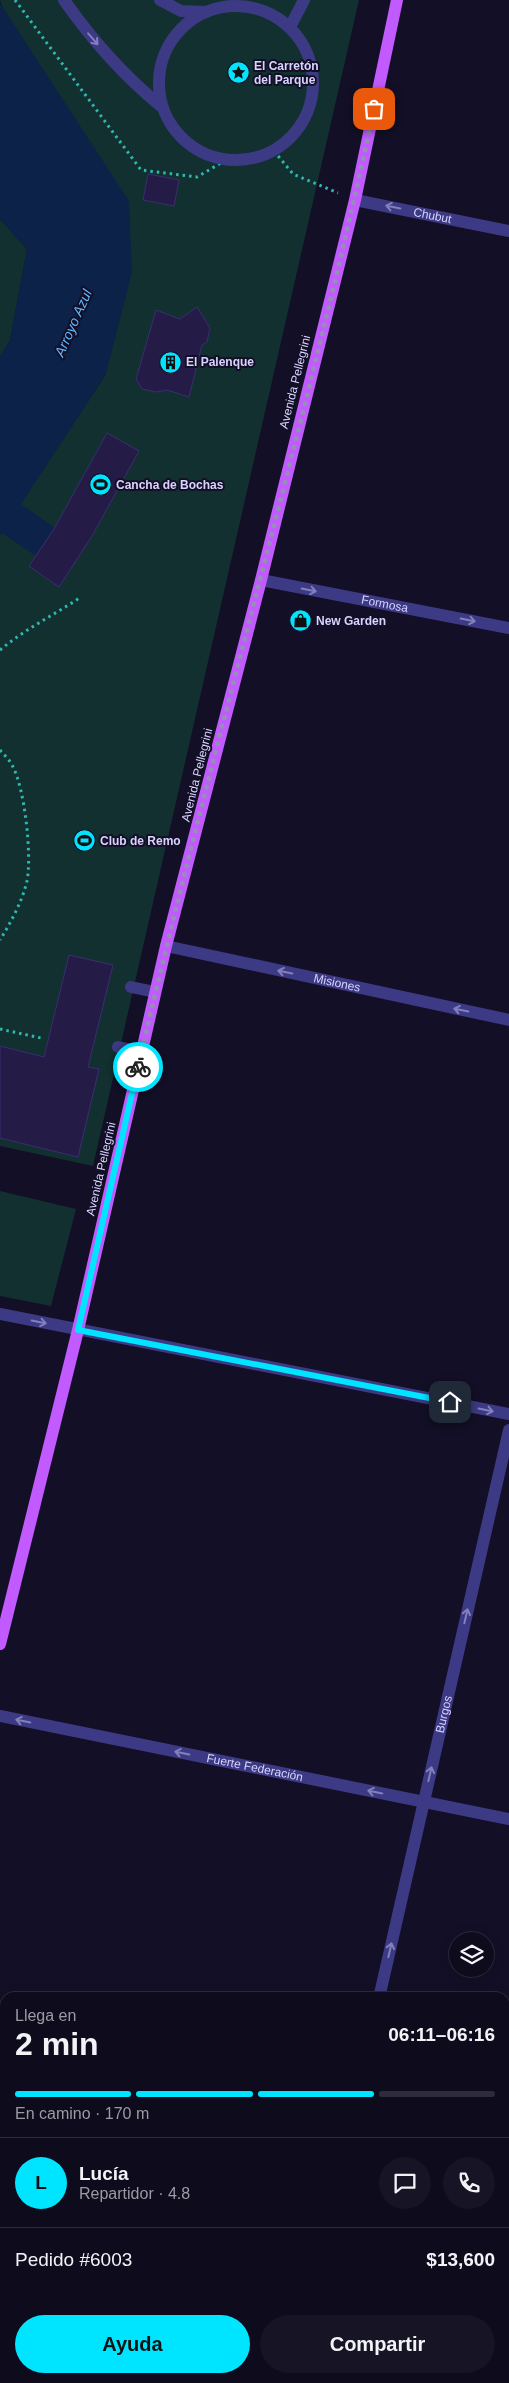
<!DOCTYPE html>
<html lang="es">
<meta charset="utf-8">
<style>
body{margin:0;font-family:Helvetica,sans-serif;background:#171425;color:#f1f3f6;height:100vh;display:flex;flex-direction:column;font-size:19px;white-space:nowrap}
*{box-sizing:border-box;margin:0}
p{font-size:16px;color:#9b9ba3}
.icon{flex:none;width:28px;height:28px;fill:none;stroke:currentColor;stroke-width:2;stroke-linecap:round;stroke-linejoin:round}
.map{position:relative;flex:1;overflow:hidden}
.details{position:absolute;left:0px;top:1992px;width:510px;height:391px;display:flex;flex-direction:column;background:#0e0b1c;border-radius:15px 15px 0 0;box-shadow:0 2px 12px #0003,0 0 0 1px #2e2b3b}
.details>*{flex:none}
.fabs{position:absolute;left:449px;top:1932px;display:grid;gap:10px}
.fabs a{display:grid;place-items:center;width:45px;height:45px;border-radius:50%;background:#0e0b1c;box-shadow:0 2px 12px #0003,0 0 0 1px #2e2b3b;font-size:25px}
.pin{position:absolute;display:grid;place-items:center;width:42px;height:42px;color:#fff;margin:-21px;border-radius:10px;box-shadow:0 2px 8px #0006}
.courier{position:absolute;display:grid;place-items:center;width:50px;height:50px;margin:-25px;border:4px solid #00e5ff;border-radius:50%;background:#fff;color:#222;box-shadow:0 1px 6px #0007}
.overview em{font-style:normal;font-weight:700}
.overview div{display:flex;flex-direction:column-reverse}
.overview{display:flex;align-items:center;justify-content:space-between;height:85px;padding:0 15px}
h1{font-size:32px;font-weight:700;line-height:38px}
.bar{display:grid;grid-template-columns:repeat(4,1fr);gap:8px 5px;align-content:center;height:60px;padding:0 15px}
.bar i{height:6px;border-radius:4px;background:#2e2b3b}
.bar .on{background:#00e5ff}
.bar p{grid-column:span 4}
.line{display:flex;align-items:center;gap:12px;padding:0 15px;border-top:1px solid #2e2b3b}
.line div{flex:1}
.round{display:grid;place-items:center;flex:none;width:52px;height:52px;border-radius:26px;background:#171425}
.button{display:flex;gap:10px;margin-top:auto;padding:10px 15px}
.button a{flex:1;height:58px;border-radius:30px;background:#00e5ff;color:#111;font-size:20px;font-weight:700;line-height:58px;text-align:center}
.button a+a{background:#171425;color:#f1f3f6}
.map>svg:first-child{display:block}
.green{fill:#12302f}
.water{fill:#0c2248}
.building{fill:#241b47;stroke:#3b2d73}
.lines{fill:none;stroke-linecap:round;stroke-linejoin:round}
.path{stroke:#2fb8b0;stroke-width:3;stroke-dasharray:2.5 4;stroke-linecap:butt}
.minor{stroke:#3d3a85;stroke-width:12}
.major{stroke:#c25bff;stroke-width:12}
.oneway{stroke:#837fbc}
.done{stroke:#948fb3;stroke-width:5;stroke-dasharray:0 9}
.route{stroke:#00e5ff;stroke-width:6}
.labels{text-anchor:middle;stroke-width:4;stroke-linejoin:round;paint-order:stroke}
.poi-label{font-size:12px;font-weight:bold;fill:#d9d4ff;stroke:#130f26;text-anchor:start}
.street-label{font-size:12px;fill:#d9d4ff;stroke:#130f26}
.water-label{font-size:14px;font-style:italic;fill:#62b6ff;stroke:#130f26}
</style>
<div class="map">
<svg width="509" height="2383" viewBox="0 0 509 2383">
<rect width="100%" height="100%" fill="#130f26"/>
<!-- green -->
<path class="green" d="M0,0H359L93,1166L0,1146V535L106,374Z
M0,219L27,249L10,341L0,356Z
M0,1191L76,1209L51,1306L0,1296Z"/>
<!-- water -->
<path class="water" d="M0,3L129,201L132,272L106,374L21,504L55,528L36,556L2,533L0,535V356L10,341L27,249L0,219Z"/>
<!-- building -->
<path class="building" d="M148,174L179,180L174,206L143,200Z
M197,307L210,328L207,342L202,345L189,397L167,390L157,392L142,389L136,379L156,310L180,319Z
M107,433L139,451L92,536L59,587L29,566L54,529Z
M69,955L113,965L88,1067L99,1069L78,1157L0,1138V1046L44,1057Z"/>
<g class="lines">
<!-- path -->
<path class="path" d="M15,0L141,170L197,177L226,160
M274,151L293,174L338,193
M0,650C25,629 54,615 81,597
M0,750C4,755 9,759 12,765C25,788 32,856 27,881C22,902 11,922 0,940
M0,1029L41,1038"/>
<!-- minor -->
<g class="minor">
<path d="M64,0C92,40 124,76 162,107"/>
<path d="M160,0L181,11L206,12"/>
<circle cx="236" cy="83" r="77"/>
<path d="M290,27L304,0"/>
<path id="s1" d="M355,200L509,231"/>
<path id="s2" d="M261,580L509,628"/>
<path id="s3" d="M166,946L509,1020"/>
<path d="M131,987L155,992"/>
<path d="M118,1047L142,1052"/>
<path d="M0,1314L509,1414"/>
<path id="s4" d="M0,1716L509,1819"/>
<path id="s5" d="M379,1998L509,1430"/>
<path d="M0,2114L5,2115"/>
<path d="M505,2218L509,2219"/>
<path d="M294,2383L295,2379"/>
</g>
<!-- major -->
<path class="major" d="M0,1644L78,1330L166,946L261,580L355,200L397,0"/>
</g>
<!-- one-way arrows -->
<defs><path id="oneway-shaft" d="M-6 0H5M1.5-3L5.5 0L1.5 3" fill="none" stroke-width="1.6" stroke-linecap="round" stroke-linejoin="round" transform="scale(1.25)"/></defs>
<g class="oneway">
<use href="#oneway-shaft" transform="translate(93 39) rotate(49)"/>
<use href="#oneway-shaft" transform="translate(393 207) rotate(-169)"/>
<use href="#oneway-shaft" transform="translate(309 590) rotate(11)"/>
<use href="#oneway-shaft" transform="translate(468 620) rotate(11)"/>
<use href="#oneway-shaft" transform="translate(285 972) rotate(-168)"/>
<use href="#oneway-shaft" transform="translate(461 1010) rotate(-168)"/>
<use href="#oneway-shaft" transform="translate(39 1322) rotate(11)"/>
<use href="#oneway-shaft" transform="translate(486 1410) rotate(11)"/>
<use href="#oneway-shaft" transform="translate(466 1616) rotate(-77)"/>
<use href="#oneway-shaft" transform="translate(23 1721) rotate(-169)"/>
<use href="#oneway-shaft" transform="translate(182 1753) rotate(-169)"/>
<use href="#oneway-shaft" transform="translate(430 1774) rotate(-77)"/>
<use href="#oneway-shaft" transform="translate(375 1792) rotate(-169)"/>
<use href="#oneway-shaft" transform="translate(390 1950) rotate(-77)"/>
</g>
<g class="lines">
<!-- done -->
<path class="done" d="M138,1067C212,746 305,431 374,109"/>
<!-- route -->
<path class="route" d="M138,1067L78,1330L450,1402"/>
</g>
<!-- icons -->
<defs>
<symbol id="sight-disc" viewBox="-11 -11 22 22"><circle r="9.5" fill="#00e5ff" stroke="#130f26"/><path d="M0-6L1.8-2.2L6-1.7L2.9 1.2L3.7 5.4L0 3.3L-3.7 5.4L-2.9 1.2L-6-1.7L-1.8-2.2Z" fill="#111"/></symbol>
<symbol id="building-disc" viewBox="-11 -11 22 22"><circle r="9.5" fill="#00e5ff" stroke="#130f26"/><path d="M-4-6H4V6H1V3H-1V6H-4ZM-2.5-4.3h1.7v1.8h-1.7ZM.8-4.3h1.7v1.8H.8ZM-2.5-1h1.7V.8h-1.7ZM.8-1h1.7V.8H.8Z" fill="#111"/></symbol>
<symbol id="stadium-disc" viewBox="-11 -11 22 22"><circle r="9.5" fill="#00e5ff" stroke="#130f26"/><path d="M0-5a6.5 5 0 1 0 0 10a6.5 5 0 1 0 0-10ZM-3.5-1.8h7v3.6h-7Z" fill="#111"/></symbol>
<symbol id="shop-disc" viewBox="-11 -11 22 22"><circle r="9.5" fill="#00e5ff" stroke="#130f26"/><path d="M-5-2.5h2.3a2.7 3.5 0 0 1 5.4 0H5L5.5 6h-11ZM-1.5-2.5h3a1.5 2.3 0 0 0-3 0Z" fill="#111"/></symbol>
</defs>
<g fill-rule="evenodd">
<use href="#sight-disc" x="226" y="60" width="25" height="25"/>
<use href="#building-disc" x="158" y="350" width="25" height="25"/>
<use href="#stadium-disc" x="88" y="472" width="25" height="25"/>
<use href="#shop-disc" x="288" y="608" width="25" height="25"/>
<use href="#stadium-disc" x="72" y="828" width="25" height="25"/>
</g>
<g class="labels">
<!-- poi labels -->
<g class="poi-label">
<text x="254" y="70">El Carretón<tspan x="254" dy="14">del Parque</tspan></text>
<text x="186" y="366">El Palenque</text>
<text x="116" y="489">Cancha de Bochas</text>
<text x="316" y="625">New Garden</text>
<text x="100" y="845">Club de Remo</text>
</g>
<!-- street labels -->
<g class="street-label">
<text dy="4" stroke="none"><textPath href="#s1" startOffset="79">Chubut</textPath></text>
<text transform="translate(295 382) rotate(-76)" y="4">Avenida Pellegrini</text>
<text dy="4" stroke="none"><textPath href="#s2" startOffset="126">Formosa</textPath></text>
<text transform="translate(197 775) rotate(-76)" y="4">Avenida Pellegrini</text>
<text dy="4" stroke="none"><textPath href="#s3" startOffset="175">Misiones</textPath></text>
<text transform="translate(101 1169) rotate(-77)" y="4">Avenida Pellegrini</text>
<text dy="4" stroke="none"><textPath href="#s5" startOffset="291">Burgos</textPath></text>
<text dy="4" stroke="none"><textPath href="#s4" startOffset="260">Fuerte Federación</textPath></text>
</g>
<!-- water labels -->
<g class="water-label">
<text transform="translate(73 323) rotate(-66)" y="5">Arroyo Azul</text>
</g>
</g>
</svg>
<div class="fabs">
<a><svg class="icon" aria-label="layers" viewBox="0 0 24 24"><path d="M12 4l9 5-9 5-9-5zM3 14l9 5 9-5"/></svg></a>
</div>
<div class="pin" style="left:374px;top:109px;background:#ea580c"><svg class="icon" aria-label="bag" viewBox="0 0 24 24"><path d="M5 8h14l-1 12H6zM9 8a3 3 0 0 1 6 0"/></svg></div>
<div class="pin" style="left:450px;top:1402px;background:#1f2937"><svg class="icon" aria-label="home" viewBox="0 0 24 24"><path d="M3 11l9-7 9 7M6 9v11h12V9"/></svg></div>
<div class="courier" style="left:138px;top:1067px"><svg class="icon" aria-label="bike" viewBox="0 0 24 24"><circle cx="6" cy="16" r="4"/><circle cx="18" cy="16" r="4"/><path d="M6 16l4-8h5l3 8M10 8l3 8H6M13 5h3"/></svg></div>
<section class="details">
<div class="overview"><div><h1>2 min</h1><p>Llega en</p></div><em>06:11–06:16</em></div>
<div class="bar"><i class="on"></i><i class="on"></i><i class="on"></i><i></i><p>En camino · 170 m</p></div>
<div class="line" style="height:90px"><b class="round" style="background:#00e5ff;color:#111">L</b><div><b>Lucía</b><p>Repartidor · 4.8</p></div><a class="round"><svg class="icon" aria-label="chat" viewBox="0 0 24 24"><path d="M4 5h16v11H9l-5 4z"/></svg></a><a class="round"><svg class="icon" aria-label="phone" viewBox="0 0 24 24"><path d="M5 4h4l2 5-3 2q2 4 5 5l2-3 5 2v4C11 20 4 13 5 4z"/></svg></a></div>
<div class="line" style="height:65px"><div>Pedido #6003</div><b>$13,600</b></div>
<div class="button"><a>Ayuda</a><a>Compartir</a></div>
</section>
</div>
